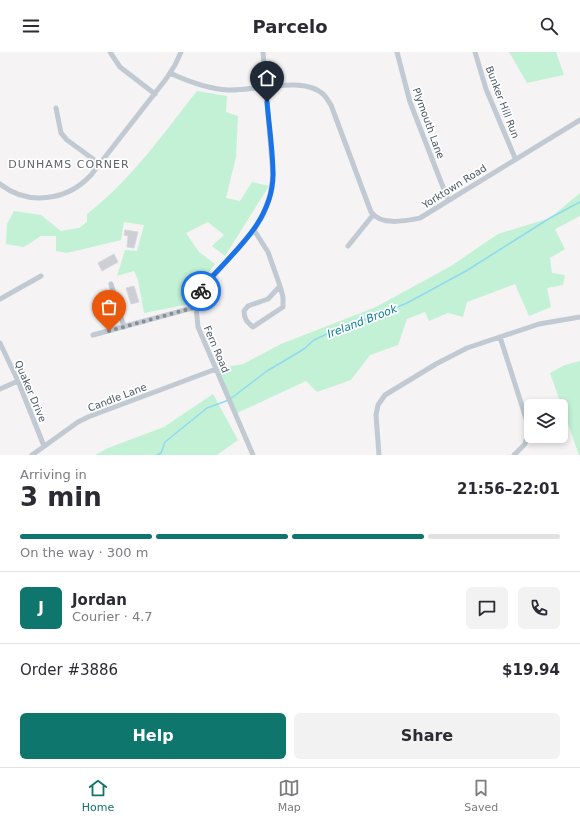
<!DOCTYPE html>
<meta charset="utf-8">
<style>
body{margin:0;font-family:"DejaVu Sans",sans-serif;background:#f2f2f3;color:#2b2b33;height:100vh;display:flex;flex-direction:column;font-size:15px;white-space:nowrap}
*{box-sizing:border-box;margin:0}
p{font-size:13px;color:#7c7c81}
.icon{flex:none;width:22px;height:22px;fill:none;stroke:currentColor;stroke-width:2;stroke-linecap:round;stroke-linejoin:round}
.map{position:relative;height:403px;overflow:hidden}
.panel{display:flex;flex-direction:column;background:#fff;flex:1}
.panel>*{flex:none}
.buttons{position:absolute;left:524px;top:347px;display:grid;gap:8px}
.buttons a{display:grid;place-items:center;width:44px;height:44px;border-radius:6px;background:#fff;box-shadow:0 2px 6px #0003;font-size:20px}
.pin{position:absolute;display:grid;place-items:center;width:34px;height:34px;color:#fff;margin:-41px -17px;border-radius:50% 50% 50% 0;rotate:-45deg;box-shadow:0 0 4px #0007}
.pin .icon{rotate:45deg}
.courier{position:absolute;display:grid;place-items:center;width:40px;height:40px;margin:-20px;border:3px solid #1a73e8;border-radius:50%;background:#fff;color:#222;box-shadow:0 1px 5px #0007}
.headline em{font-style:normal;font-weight:700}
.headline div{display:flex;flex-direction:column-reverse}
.headline{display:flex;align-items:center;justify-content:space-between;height:68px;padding:0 20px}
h1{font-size:26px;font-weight:700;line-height:30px}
.bar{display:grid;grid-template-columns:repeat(4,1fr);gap:6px 4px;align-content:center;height:48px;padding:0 20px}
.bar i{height:5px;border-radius:3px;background:#e1e1e2}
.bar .active{background:#0f766e}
.bar p{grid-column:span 4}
.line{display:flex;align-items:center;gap:10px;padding:0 20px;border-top:1px solid #e1e1e2}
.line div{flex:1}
.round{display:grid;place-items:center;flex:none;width:42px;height:42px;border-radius:6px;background:#f2f2f3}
.cta{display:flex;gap:8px;margin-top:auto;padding:8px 20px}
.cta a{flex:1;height:46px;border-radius:6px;background:#0f766e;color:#fff;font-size:16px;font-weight:700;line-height:46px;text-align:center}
.cta a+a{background:#f2f2f3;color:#2b2b33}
header{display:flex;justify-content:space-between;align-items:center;height:52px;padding:0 20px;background:#fff;font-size:18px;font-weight:700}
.menu{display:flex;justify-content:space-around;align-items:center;height:56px;border-top:1px solid #e1e1e2;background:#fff;font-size:11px;color:#7c7c81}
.menu a{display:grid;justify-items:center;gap:2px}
.menu .active{color:#0f766e}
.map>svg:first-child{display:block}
.green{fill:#c3f1d5}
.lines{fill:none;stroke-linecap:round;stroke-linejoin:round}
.stream{stroke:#90daee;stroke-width:1.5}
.building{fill:#cdcfd5;stroke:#d7d9de}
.minor{stroke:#c1cad2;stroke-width:5}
.done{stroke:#868d94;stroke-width:4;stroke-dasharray:0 7.2}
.route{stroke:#1a73e8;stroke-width:5}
.labels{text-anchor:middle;stroke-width:3.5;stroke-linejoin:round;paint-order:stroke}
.street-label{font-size:10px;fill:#4a5661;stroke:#fff}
.neighbourhood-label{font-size:11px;letter-spacing:1px;fill:#5f6368;stroke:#fff}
.water-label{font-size:11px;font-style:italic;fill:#0c7c9b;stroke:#fff}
</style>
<header><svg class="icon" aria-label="menu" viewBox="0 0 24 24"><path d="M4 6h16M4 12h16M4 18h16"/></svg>Parcelo<svg class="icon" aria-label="search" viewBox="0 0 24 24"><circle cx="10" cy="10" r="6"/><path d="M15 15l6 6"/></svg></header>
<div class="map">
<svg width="580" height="403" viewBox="0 0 580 403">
<rect width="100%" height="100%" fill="#f5f3f3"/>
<!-- green -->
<path class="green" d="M509,0H556L564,23L527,31Z
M197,39L227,44L226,60L238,64L236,105L226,146L240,149L252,130L269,134L225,204L212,194L224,183L208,170L186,181L199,200L215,212L196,236L190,252L144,261L138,228L134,219L117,224L125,198L137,199L144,173L124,170L121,188L67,201L56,199V184H41L24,195L6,192L7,172L14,159L41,163L61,179L79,176L87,170V162C131,128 163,82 197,39Z
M580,141V164L555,177L565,197L550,206L552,221L565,223L563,233L547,236L551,255L529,264L515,232L467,250L463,265L448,261L429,269L425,260L407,267L398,293L370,303L351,328L317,340L306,329L235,362L216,317L243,312L281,292L376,255L451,214L498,182L550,166Z
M580,309V403H579L550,321L565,313Z
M213,342L238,388L217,403H95L108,396L164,375Z"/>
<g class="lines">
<!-- stream -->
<path class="stream" d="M157,403L161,401L165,390L207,356L229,348L267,319L304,297L314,288L337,277L375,264L407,251L466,219L550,166L580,150"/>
</g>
<!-- building -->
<path class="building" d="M125,178L138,180L134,196L127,195L128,184L124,183Z
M114,202L118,210L102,219L98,211Z
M134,234L139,250L131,252L126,236Z
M103,248L107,262L100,265L95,250Z"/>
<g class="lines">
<!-- minor -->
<path class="minor" d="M110,0L120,15L155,42
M397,0L410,50L448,148
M475,0L486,37L515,106
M170,21C189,30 208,37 229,38C254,39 305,23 324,43C327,46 329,50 331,53L371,160C381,174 405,169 420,166L580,68
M56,56L61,81L67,88L100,112
M0,132C28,154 67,149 91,123L166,27L175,13L181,0
M254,178L268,200L280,234
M348,194L373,163
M111,232L124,275
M280,234L283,245V255L253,275C247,270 244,267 244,259L248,254L268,247Z
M0,247L41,224
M93,283L196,255
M500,285L529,376L525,392L514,403
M0,291L18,329L44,394
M0,337L18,329
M32,403L78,370L88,365L216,317
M253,403L198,275L196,255L203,236L254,178L262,165L270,144L273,123L263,0
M379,403L376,363L378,353L385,343L436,312L467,296L539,272L580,265"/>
</g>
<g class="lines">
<!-- done -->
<path class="done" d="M109,279L196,255L201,239"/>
<!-- route -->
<path class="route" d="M201,239L206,231C234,200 273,168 273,123C273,99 269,74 267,50"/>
</g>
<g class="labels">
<!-- street labels -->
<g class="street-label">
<text transform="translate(503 50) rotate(69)" y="4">Bunker Hill Run</text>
<text transform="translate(429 71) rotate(70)" y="4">Plymouth Lane</text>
<text transform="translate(454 134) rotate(-32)" y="4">Yorktown Road</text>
<text transform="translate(217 297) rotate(67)" y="4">Fern Road</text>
<text transform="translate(31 339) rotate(67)" y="4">Quaker Drive</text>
<text transform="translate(117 345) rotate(-21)" y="4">Candle Lane</text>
</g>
<!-- neighbourhood labels -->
<g class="neighbourhood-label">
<text x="69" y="116">DUNHAMS CORNER</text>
</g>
<!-- water labels -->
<g class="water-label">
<text transform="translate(362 269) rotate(-21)" y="4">Ireland Brook</text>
</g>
</g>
</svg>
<div class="buttons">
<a><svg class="icon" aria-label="layers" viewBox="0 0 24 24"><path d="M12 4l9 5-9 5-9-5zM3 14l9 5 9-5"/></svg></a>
</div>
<div class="pin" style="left:109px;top:279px;background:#ea580c"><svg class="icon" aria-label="bag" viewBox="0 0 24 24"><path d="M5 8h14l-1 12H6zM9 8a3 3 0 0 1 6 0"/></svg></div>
<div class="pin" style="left:267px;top:50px;background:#1f2937"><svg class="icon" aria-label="home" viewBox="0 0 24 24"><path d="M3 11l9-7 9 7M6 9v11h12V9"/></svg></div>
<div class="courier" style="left:201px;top:239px"><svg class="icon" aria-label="bike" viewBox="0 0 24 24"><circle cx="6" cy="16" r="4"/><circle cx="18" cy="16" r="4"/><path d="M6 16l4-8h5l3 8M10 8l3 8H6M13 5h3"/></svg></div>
</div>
<section class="panel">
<div class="headline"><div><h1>3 min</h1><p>Arriving in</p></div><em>21:56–22:01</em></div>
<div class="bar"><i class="active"></i><i class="active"></i><i class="active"></i><i></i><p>On the way · 300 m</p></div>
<div class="line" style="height:72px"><b class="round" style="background:#0f766e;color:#fff">J</b><div><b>Jordan</b><p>Courier · 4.7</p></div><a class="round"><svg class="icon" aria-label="chat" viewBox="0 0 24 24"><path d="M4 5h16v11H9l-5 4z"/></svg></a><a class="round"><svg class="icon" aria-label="phone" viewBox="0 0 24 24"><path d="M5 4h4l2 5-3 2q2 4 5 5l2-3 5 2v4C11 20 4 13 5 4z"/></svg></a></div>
<div class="line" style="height:52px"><div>Order #3886</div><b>$19.94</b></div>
<div class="cta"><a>Help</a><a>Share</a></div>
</section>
<nav class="menu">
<a class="active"><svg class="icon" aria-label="home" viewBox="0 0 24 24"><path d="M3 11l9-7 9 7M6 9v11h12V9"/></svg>Home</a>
<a><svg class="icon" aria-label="map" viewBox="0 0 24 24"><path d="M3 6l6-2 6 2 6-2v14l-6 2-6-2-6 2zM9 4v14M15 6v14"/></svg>Map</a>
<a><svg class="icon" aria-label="saved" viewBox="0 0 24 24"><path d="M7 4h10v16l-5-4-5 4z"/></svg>Saved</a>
</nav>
